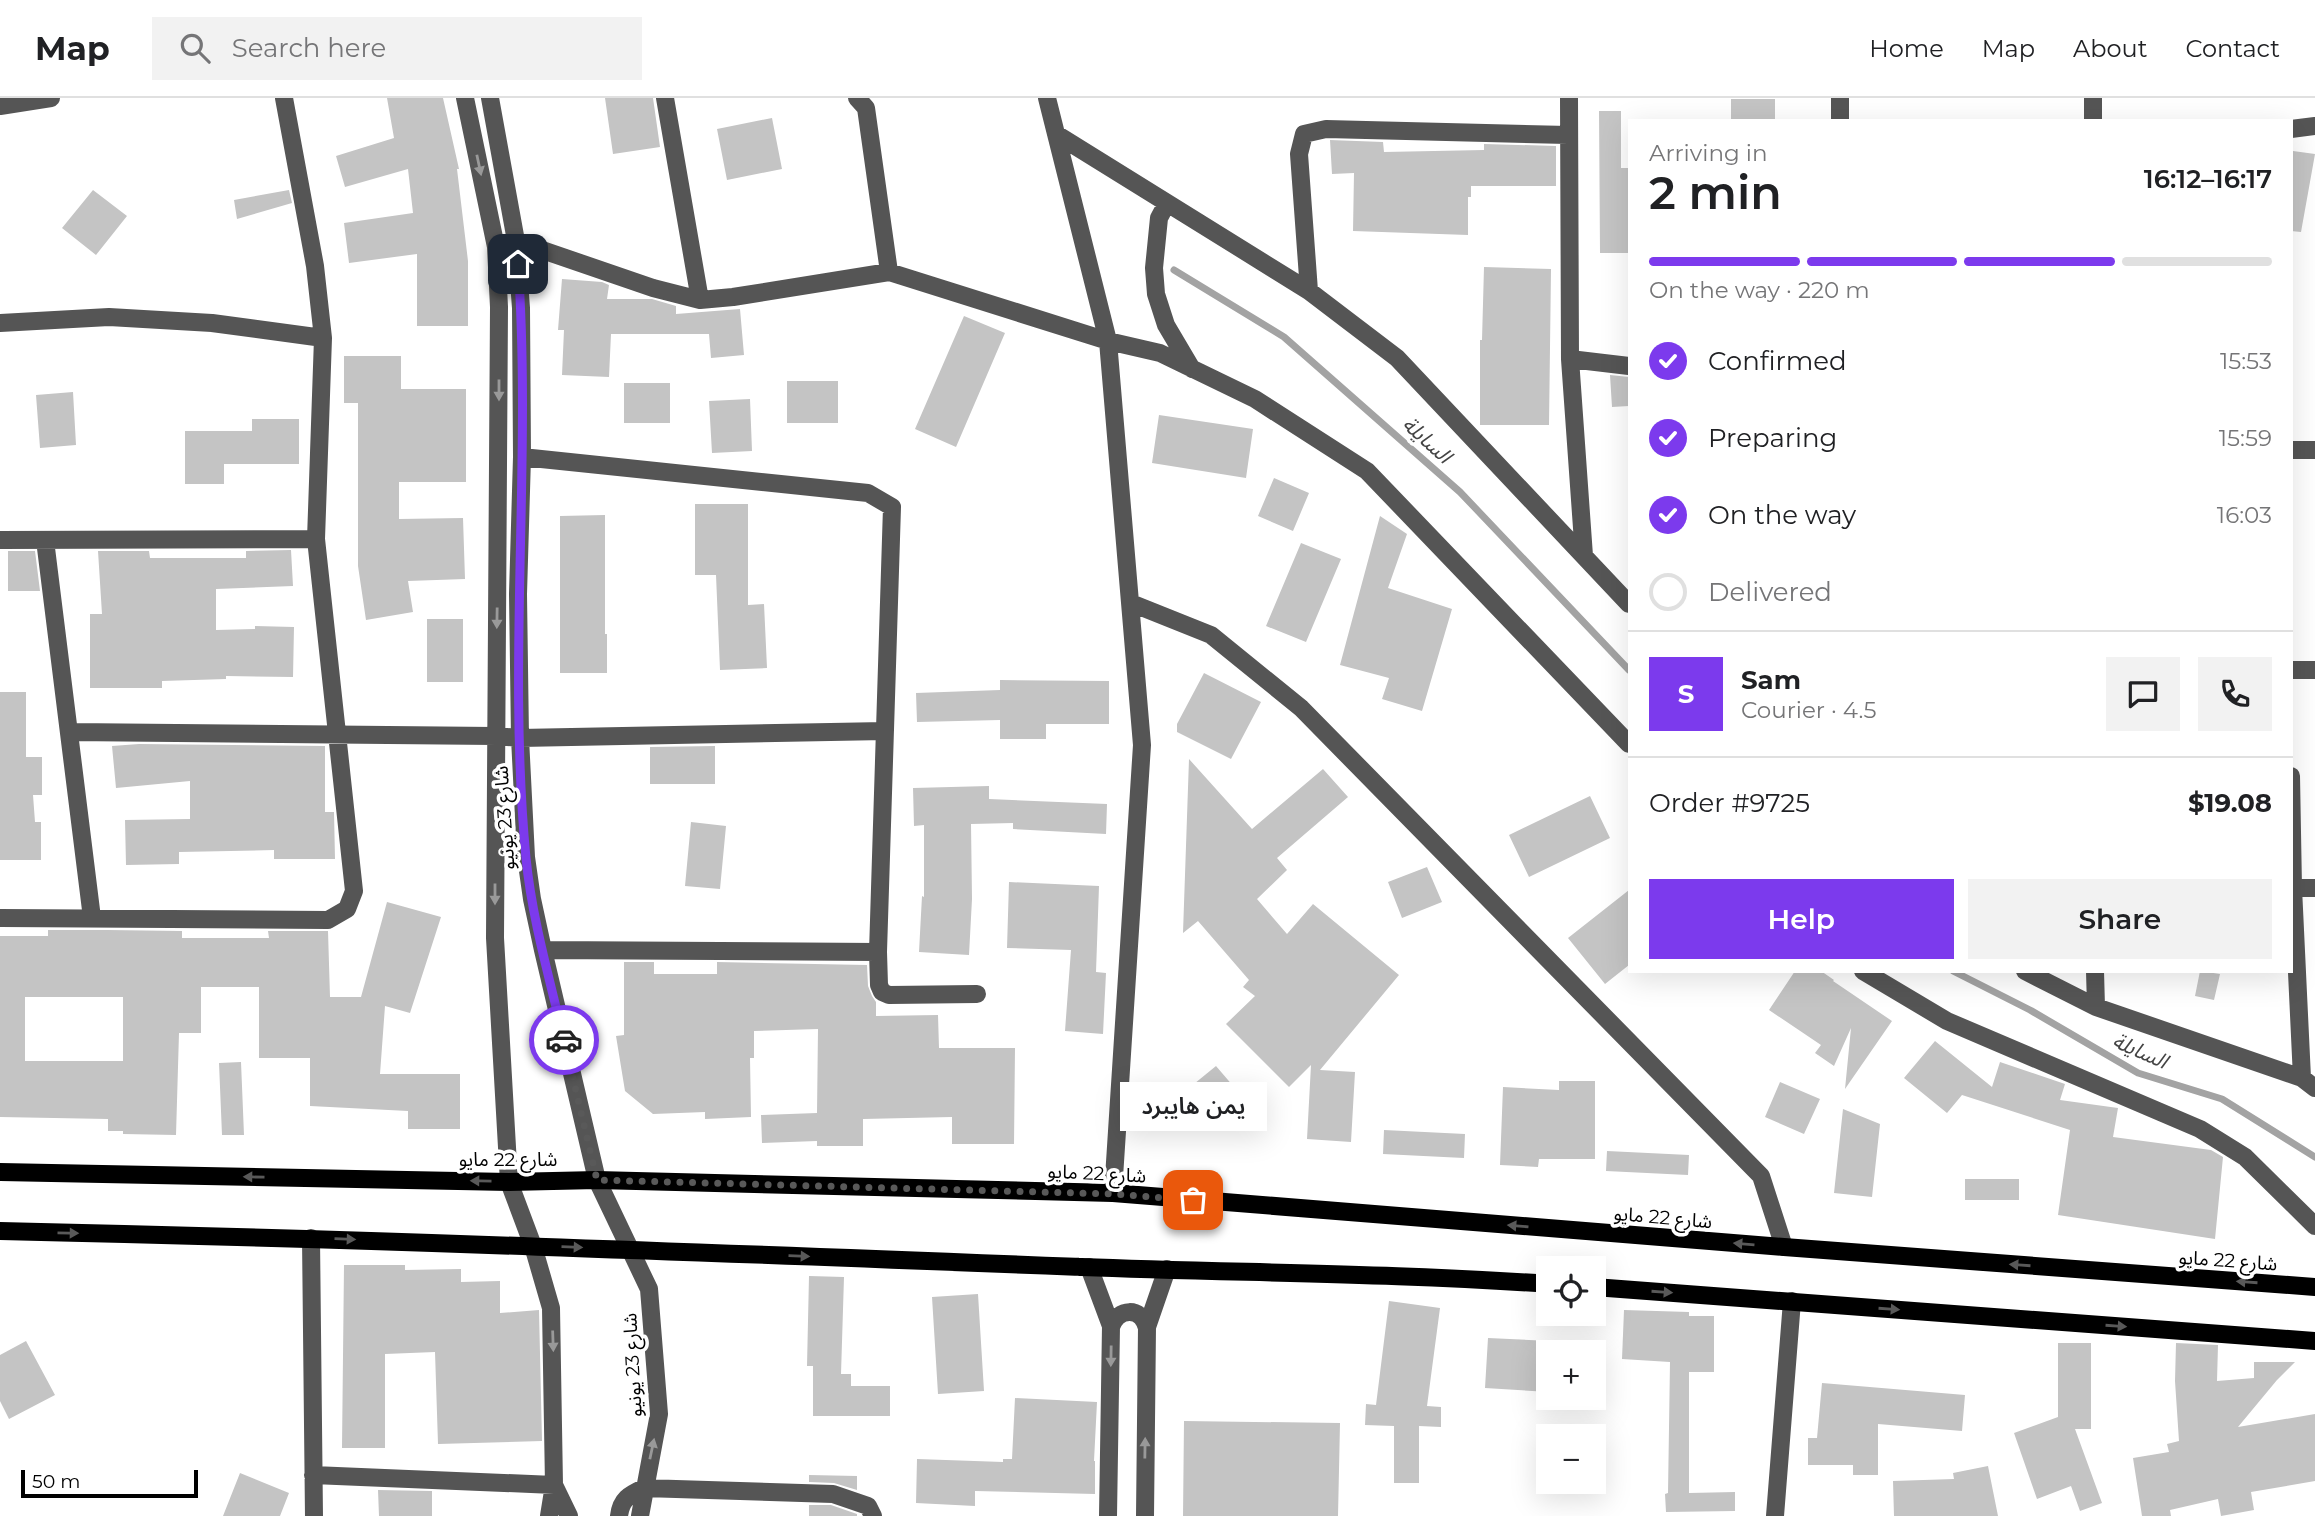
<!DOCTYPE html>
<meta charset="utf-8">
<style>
body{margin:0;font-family:Montserrat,"Noto Sans Arabic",sans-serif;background:#f2f2f2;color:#202124;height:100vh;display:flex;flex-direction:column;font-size:26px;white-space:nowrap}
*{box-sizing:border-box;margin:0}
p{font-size:23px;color:#757577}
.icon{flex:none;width:38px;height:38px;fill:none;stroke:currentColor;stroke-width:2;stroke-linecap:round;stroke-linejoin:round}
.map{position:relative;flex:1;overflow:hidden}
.sheet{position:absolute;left:1628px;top:21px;width:665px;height:854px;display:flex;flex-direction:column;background:#fff;border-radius:0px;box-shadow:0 7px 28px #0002}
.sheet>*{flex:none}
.tools{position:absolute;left:1536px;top:1158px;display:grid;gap:14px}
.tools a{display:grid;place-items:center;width:70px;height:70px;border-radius:0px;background:#fff;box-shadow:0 7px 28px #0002;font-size:35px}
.scale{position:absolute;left:21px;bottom:18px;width:177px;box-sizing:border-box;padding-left:7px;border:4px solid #000;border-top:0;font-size:19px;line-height:24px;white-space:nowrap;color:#000;-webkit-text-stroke:5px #fff;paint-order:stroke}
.pin{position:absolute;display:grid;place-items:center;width:60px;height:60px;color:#fff;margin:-30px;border-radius:14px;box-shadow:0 4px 10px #0006}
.courier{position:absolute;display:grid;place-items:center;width:70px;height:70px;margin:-35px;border:5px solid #7c3aed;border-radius:50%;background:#fff;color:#222;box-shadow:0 2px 9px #0007}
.bubble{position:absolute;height:49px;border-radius:0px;background:#fff;box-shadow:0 7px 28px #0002;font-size:23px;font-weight:600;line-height:49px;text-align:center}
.headline em{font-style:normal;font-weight:600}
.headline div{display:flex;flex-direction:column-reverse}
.headline{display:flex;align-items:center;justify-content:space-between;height:119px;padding:0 21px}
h1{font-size:46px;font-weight:600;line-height:52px}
.bar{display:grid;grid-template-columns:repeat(4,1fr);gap:10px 7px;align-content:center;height:84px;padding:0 21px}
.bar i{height:9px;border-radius:5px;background:#e0e0e0}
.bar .on{background:#7c3aed}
.bar p{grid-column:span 4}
.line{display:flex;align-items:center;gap:18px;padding:0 21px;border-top:2px solid #e0e0e0}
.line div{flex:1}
.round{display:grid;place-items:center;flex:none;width:74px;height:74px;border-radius:0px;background:#f2f2f2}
ol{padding:0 21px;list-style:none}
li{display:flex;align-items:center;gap:21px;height:77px}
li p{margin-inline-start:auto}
li .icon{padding:7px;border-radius:50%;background:#7c3aed;color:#fff;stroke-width:4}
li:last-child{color:#757577}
li i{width:38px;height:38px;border:4px solid #e0e0e0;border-radius:50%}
.button{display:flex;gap:14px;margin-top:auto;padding:14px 21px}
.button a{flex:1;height:80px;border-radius:0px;background:#7c3aed;color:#fff;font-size:28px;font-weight:600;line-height:80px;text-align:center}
.button a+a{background:#f2f2f2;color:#202124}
header{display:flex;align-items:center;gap:42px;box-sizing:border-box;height:98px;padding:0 35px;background:#fff;border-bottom:2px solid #e0e0e0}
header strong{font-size:33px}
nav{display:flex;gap:38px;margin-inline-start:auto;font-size:24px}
.search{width:490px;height:63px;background:#f2f2f2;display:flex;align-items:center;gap:18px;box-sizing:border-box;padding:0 24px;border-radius:0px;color:#757577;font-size:26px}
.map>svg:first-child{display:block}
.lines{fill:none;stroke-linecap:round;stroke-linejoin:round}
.stream{stroke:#a3a3a3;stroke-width:7}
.building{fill:#c4c4c4;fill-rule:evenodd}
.minor{stroke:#555;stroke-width:18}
.major{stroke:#000;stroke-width:18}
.oneway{fill:#999}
.oneway2{fill:#595959}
.done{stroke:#595959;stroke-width:7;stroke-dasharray:0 12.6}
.route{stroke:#7c3aed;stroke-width:9}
.labels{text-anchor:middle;stroke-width:7;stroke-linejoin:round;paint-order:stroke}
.street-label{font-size:19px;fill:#000;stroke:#fff}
.water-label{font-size:21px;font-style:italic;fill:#444;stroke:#fff}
</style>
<header>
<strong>Map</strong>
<div class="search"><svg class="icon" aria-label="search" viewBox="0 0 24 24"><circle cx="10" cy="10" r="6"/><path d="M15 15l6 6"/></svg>Search here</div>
<nav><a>Home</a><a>Map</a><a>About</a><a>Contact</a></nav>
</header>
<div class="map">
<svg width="2315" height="1418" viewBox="0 0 2315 1418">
<rect width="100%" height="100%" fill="#fff"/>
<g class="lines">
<!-- stream -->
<path class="stream" d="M1174,172L1284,239L1460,394L1629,572
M1953,873L2030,912L2138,975L2222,1001L2315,1059"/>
</g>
<!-- building -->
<path class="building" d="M387,0H443L459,71H457L468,163V228H417V156L349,165L344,125L413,115L408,71L345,89L336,58L394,40Z
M605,0H653L660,49L613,56Z
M1731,1H1775V23H1731Z
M1599,13H1621V70H1629V155H1600Z
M772,20L782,71L727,82L717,31Z
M1330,42L1383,44L1384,54L1484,52V46L1556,48V88H1471V99H1468V137L1353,133L1354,75L1332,76Z
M2293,53L2315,56L2301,134L2291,133V65Z
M93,92L127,118L96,157L62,130Z
M289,92L292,105L237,121L234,102Z
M1484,169L1551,171L1549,327H1480V242H1482Z
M562,181L602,184L609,187L607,201H652L676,208V216L740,211L744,257L711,260L709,236H611L609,279L562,277L564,232H558Z
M964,218L1005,235L956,349L915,331Z
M344,258H401V291H466V384H399V421L463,420L465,481L408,483L413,514L366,522L358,468V305H344Z
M1610,277L1629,279V308L1612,309Z
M787,283H838V325H787Z
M624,285H670V325H624Z
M73,294L76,347L40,350L36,297Z
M750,301L752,353L712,355L709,303Z
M1159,317L1253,331L1246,380L1152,365Z
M252,321H299V366H224V386H185V333H252Z
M1274,380L1309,395L1293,433L1258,418Z
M695,406H748V507L764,506L767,570L720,572L716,477H695Z
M605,417V536H607V575H560V418Z
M1380,418L1407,436L1388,490L1452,511L1422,613L1382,601L1389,580L1340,567Z
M1301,445L1341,461L1306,544L1266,528Z
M291,452L293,488L216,491V532L255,531V528L294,529L293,579L226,578V581L162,583V590H90V516H102L98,453H149L150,460H246V453Z
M8,453H35L40,493H8Z
M427,521H463V584H427Z
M1204,575L1261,604L1231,661L1177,634V626Z
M1000,582L1109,583V626H1046V641H1000V622L917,624L916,595L1000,592Z
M0,594H26V659H42V697H33L35,724H41V762H0Z
M139,646L325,648V714H334L335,761H274V752L179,754V766L126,767L125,722L190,721V683L116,690L112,648Z
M715,648V686H650V649Z
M1189,661L1252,731L1323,671L1348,699L1277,760L1287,772L1257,801L1287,836L1313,806L1399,877L1320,972L1355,974L1351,1044L1307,1041L1311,967L1289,989L1226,926L1255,898L1243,889L1249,882L1198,823L1183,835Z
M989,688V701L1107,706L1106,736L1013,731V725L971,726L972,801L969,857L919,854L922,798L924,799V727L914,728L913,690Z
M1590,698L1610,740L1529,779L1509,737Z
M691,724L726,728L720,791L685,788Z
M1427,769L1442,804L1402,820L1388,784Z
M1009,784L1099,788L1096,874L1106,875L1103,936L1065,933L1071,852L1007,850Z
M1629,792V867L1605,886L1568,840Z
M387,804L441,819L410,915L385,908L380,976H460V1031H408V1013L310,1008V960H259V889H201V935H179L176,1037L123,1036V1033H108V1021L0,1019V838H48V832H108L182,833V840H269L268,833H328L330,899H361ZM25,899H123V963H25Z
M624,864H654V876H717V864L867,867L868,888L872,898L876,904V918L938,917L939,950H1015L1014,1046H952V1019L863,1021V1048H817V1043L762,1045L761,1017L817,1015L818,931L754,933V960H750L751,1019L705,1021V1014L653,1016L625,993L616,938L624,937Z
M1795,873H1821L1834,882L1833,883L1892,923L1845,991L1851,930L1834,968L1815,955L1821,947L1769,912Z
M2200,873L2220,876L2214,902L2195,898Z
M1935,943L1992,989L2000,964L2065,986L2060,1002L2118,1010L2113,1039L2211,1052L2223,1059L2215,1141L2058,1117L2070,1032L1962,997L1947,1015L1904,980Z
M241,964L244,1037H222L219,965Z
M1216,968L1246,1003L1219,1025L1189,990Z
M1559,983H1595V1061H1539L1538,1069L1500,1067L1503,989L1559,992Z
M1780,984L1820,1001L1804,1036L1765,1019Z
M1843,1011L1880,1026L1872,1099L1834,1095Z
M1384,1032L1465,1036L1464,1060L1383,1056Z
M1607,1053L1689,1057L1688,1077L1606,1073Z
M1965,1081H2019V1102H1965Z
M344,1167H405V1172L461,1171V1184L500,1183V1215L539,1212L542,1343L438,1346L435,1254L385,1256V1350H342Z
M809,1178L844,1179L841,1276H851V1288H890V1318H813V1268H807Z
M978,1196L984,1293L938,1296L932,1199Z
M1389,1203L1440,1210L1427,1308L1441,1309V1329L1419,1328V1385H1394V1328L1365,1327L1366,1306L1376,1307Z
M1624,1212L1689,1214V1218H1714V1274H1689V1395L1735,1394V1413L1666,1414L1665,1396L1668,1395L1670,1264L1622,1261Z
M1488,1240L1549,1243V1294L1485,1290Z
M26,1243L55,1297L9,1321L0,1303V1257Z
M2058,1245H2091V1331H2075L2102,1405L2080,1413L2071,1388L2037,1401L2014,1335L2058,1319Z
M2176,1245L2218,1247L2217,1283L2254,1280V1264H2295L2277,1282L2238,1329L2315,1316V1383L2251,1394L2254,1412L2221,1418L2218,1401L2170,1412L2171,1418H2142L2133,1360L2169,1354L2167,1346L2179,1343L2175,1283Z
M1822,1285L1965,1297L1962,1333L1878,1326V1377H1853V1367H1808V1340H1817Z
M1015,1300L1097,1304L1094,1363H1095V1396L975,1393V1408L916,1405L917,1361L1003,1364V1361H1012Z
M1184,1323L1340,1325L1338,1418H1183Z
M1988,1368L1998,1418H1894L1893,1383L1954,1381L1953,1375Z
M240,1375L289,1395L280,1418H223Z
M809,1377L857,1378V1392L834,1385L809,1384Z
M378,1392L432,1393V1418H379Z
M809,1407H831L857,1416V1418H809Z"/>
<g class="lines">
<!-- minor -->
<path class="minor" d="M465,0L496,149L499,209L495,840L509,1084L533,1148L551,1210L554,1387L549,1418
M490,0L516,143L521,210L522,359L518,496L520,640L526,759L532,801L543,852L597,1082L649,1191L659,1316L640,1418
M665,0L700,202
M857,0L866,10L889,174
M1047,0L1108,243L1142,647L1113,1095
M1569,0L1570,261L1584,458
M1840,0V23
M2093,0V23
M0,8L51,0
M2291,31L2315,28
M1056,36L1309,193L1397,260L1629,506
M1167,105L1159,120L1154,170L1156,196L1166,227L1192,271
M506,146L516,143L653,190L700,202L733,199L889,174L1108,243L1160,255L1255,301L1367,373L1629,646
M1309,193L1299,56L1304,36L1326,31L1568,37
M0,225L109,219L212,225L323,240
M1570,261L1629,268
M2291,352H2315
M522,359L868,395L892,409L878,854L879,887L882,894L889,897L977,896
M0,442L316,441
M45,442L92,820
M1131,505L1211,537L1301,610L1761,1078L1784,1149
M2291,572H2315
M70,634L495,638L520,640L885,633
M2291,678L2293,790L2302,980
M2293,790H2315
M0,820L328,822L347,811L354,793L316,441L323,240L315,168L284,0
M543,852L878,854
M1863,873L1947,923L2200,1031L2245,1059L2315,1128
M2025,873L2096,909L2302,980L2315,990
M2095,873L2096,909
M311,1140L314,1418
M1089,1169L1111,1228L1108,1418
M1111,1229C1118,1210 1141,1208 1147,1230
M313,1377L554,1387L569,1418
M619,1418C621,1401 629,1397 644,1390L833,1396L868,1408L873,1418
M1145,1418L1147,1229L1167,1171
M1775,1418L1792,1203"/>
<!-- major -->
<path class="major" d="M0,1074L509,1084L597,1082L1113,1095L1784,1149L2315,1189
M0,1133C361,1141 721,1155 1082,1169C1237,1175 1393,1175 1549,1186
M1594,1189L2315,1243"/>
</g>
<!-- one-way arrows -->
<defs><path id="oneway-solid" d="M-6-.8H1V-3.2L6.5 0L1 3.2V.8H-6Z" transform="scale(1.75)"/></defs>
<g class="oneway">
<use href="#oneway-solid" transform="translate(479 67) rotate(78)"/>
<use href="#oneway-solid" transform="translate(499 292) rotate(90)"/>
<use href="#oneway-solid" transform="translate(497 520) rotate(91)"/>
<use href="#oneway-solid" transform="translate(495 796) rotate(90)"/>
<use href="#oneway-solid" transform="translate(553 1243) rotate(88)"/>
<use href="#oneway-solid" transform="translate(1111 1258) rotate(91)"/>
<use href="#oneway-solid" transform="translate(1145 1350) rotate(-89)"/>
<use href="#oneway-solid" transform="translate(652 1351) rotate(-78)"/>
</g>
<g class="oneway2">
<use href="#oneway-solid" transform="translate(254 1079) rotate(-179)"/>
<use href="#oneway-solid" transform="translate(481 1083) rotate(-179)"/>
<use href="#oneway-solid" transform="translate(1518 1128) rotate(-175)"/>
<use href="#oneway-solid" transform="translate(68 1135) rotate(1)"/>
<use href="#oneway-solid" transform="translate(345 1141) rotate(2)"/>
<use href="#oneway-solid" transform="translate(1744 1146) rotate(-175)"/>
<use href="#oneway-solid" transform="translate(572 1149) rotate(2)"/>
<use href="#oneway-solid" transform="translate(799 1158) rotate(2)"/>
<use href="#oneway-solid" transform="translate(2020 1167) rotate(-176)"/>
<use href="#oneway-solid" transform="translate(2247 1184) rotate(-176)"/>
<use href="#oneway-solid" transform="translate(1662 1194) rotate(4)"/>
<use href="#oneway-solid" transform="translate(1889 1211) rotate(4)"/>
<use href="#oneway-solid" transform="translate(2116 1228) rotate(4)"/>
</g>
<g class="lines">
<!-- done -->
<path class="done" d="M564,942L597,1082L1113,1096L1193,1102"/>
<!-- route -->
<path class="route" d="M518,166C532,363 507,562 526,760C532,821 550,882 564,942"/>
</g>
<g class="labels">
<!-- street labels -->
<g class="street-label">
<text transform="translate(504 720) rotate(-94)" y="7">شارع 23 يونيو</text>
<text x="508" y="1068">شارع 22 مايو</text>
<text transform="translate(1097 1075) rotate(3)" y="7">شارع 22 مايو</text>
<text transform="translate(1663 1119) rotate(5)" y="7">شارع 22 مايو</text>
<text transform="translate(2228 1162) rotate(4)" y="7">شارع 22 مايو</text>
<text transform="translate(632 1267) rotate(-93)" y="7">شارع 23 يونيو</text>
</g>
<!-- water labels -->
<g class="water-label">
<text transform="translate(1427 342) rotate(42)" y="7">السايلة</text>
<text transform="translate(2140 953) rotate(24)" y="7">السايلة</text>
</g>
</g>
</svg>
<div class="tools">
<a><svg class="icon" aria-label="locate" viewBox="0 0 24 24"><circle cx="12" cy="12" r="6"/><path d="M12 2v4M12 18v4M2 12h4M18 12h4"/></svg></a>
<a>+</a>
<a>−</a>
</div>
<div class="scale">50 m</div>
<div class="pin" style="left:1193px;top:1102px;background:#ea580c"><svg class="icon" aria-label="bag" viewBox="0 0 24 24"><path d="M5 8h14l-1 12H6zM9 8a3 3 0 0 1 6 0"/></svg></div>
<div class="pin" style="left:518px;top:166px;background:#1f2937"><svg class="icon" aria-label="home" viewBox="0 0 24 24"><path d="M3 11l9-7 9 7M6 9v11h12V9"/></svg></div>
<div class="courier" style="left:564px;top:942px"><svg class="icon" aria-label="car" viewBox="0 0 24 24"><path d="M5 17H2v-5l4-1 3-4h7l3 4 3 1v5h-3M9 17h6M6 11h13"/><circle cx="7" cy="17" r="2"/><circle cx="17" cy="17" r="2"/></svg></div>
<div class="bubble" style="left:1120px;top:984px;width:147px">يمن هايبرد</div>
<section class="sheet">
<div class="headline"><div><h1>2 min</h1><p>Arriving in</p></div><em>16:12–16:17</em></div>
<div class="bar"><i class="on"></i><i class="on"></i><i class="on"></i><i></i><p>On the way · 220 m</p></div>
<ol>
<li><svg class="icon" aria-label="check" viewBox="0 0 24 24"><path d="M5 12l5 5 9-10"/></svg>Confirmed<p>15:53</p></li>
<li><svg class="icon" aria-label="check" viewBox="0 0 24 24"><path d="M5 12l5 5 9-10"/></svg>Preparing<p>15:59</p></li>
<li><svg class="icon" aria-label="check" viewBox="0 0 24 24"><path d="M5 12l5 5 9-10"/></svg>On the way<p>16:03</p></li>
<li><i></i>Delivered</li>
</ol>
<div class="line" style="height:126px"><b class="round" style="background:#7c3aed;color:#fff">S</b><div><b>Sam</b><p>Courier · 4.5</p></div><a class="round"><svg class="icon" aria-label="chat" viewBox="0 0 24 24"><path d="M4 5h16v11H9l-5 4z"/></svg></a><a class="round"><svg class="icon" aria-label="phone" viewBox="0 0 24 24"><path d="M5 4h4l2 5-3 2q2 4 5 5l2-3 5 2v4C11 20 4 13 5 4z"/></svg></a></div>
<div class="line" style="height:91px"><div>Order #9725</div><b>$19.08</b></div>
<div class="button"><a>Help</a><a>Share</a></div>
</section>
</div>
